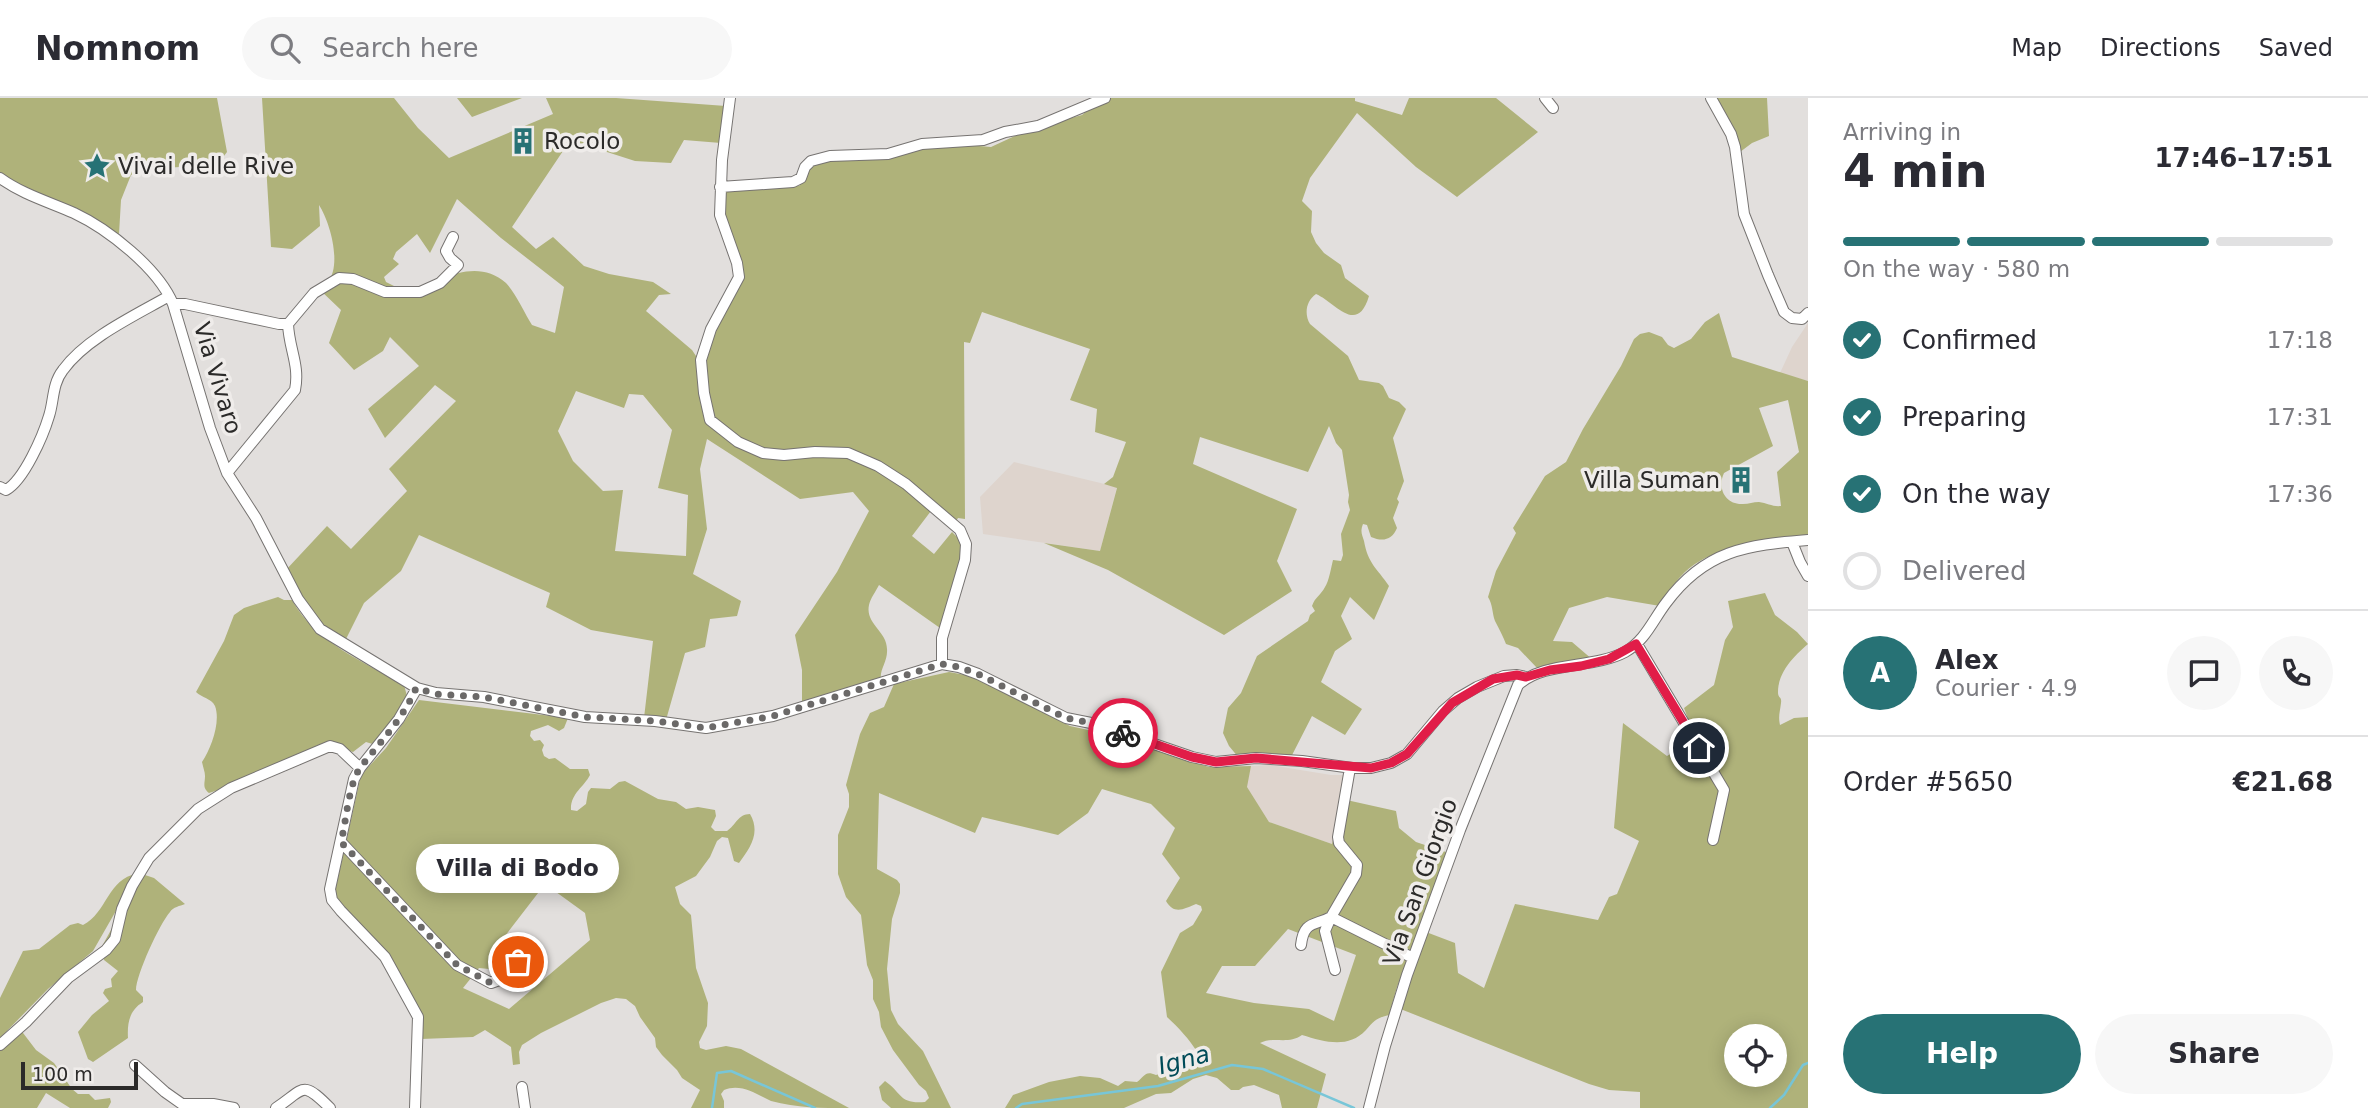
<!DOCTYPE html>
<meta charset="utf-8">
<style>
body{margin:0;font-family:"DejaVu Sans",sans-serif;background:#f7f7f7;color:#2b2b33;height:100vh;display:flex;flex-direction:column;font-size:26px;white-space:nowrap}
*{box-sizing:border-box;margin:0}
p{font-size:23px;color:#7c7c81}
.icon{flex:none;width:38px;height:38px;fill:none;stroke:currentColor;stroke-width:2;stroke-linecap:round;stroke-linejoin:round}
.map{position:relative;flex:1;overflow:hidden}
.panel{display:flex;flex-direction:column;background:#fff;width:560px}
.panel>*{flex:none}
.tools{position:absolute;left:1724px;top:926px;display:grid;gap:14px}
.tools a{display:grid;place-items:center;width:63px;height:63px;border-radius:50%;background:#fff;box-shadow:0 4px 18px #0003;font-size:35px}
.scale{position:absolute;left:21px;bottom:18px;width:117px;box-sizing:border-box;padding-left:7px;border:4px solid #2b2a29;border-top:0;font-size:19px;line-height:24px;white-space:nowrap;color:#2b2a29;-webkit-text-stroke:5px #efecea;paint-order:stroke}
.pin{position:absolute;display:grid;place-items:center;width:60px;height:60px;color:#fff;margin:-30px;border:4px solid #fff;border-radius:50%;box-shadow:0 2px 7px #0007}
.courier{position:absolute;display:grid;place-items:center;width:70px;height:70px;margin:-35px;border:5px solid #e11d48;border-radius:50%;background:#fff;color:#222;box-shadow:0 2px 9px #0007}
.bubble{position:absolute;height:49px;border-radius:24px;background:#fff;box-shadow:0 4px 18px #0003;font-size:23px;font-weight:700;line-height:49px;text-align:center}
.overview em{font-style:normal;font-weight:700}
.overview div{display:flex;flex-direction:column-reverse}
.overview{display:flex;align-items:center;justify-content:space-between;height:119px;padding:0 35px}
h1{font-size:46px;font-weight:700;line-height:52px}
.bar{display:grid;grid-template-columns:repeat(4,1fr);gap:10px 7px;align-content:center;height:84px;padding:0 35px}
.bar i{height:9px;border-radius:5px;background:#e1e1e2}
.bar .selected{background:#277275}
.bar p{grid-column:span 4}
.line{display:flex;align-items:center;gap:18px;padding:0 35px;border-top:2px solid #e1e1e2}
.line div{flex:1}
.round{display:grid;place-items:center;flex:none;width:74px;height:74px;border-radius:37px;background:#f7f7f7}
ol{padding:0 35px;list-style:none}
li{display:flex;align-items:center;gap:21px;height:77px}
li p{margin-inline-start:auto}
li .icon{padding:7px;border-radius:50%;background:#277275;color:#fff;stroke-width:4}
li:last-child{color:#7c7c81}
li i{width:38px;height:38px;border:4px solid #e1e1e2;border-radius:50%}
.button{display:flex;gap:14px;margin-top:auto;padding:14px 35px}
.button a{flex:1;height:80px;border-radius:42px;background:#277275;color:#fff;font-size:28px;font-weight:700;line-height:80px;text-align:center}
.button a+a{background:#f7f7f7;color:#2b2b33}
header{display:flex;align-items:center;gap:42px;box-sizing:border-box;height:98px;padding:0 35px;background:#fff;border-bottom:2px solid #e1e1e2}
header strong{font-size:33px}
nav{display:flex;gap:38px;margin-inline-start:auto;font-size:24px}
.search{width:490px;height:63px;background:#f7f7f7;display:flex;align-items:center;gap:18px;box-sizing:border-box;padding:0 24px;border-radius:38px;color:#7c7c81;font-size:26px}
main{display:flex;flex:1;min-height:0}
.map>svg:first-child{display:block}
.built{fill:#ded4cd}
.green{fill:#afb27a;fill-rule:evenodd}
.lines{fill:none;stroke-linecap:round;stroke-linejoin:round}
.stream{stroke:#78c6d8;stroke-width:2.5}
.minor-casing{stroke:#767371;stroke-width:12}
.minor{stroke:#fff;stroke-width:10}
.done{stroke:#6b6968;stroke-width:7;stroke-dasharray:0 12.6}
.route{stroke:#e11d48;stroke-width:9}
.labels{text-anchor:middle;stroke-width:7;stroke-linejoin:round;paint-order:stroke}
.poi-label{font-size:23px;fill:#2b2a29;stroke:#efecea;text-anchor:start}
.street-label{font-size:23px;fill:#2b2a29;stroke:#efecea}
.water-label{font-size:24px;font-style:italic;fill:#004b58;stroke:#efecea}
</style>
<header>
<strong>Nomnom</strong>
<div class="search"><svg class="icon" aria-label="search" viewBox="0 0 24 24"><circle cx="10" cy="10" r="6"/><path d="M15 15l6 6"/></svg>Search here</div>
<nav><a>Map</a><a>Directions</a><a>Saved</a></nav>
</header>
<main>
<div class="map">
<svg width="1808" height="1010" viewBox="0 0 1808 1010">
<rect width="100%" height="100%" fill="#e2dfdd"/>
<!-- built -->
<path class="built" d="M1808,225V283L1780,275L1792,249Z
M1014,364L1117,389L1100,453L983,436L980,399Z
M1270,667L1331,677H1346L1332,746L1269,724L1246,689L1251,668Z"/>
<!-- green -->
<path class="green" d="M0,0H217L227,54L217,67L144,71L131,77L121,102L119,136L0,77Z
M262,0H394L418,30L449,60L553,16L546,0H616L726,8L721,45L684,42L671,65L635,63L579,45L567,47L512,129L536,151L553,139L584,168L609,176L653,184L671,196L659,197L646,213L692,252L700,264L706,265L710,241L739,183L717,118L714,116L724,84L799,88L812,67L828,62H847L922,43L991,49L1028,32L1082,17L1102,0H1355V3L1402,17L1409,0H1496L1538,34L1457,99L1416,69L1357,15L1310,80L1302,103L1312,113L1311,134L1316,145L1324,155L1341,167L1345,180L1369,198C1357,238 1335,204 1316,196C1306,203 1304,216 1310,226L1348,258L1359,282L1379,285L1383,288L1389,300L1399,304L1406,311L1393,340L1404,383L1397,401L1399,404L1393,420L1397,430C1392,442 1383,444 1371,439L1367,427L1363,426C1360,434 1362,436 1364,443C1368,466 1377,470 1389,488L1374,522L1350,499L1341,518L1352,541L1335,553L1321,584L1362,611L1345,637L1312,618L1289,663L1239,660L1229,648L1223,635L1228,610L1241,595L1257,558L1308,523L1310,517L1315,513L1312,508C1315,499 1321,497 1325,489C1329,483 1331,470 1333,462L1341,463L1343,457L1341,436L1350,412L1348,404L1349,397L1342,352L1336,345L1329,328L1308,374L1200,339L1193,366L1297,411L1277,463L1292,493L1224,537L1108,472L1044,445L1100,453L1117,390L1104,386L1113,379L1126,344L1095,334L1097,311L1070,302L1090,251L982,214L970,245L964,244L965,421L958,420L955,425L934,409L912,438L934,456L952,434L960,442L963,451L940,530L879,487C876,493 870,501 869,507C865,526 887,533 887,551C888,564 879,571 881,583L802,610V572L795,537L837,474L869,413L853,394L800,401L707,341L700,371L707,431L693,476L741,503L737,518L710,521L705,549L685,555L666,622L644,620L653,543L591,532L546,509L550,495L419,437L401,473L364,505L344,545L316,522L285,473L327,428L351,451L407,393L389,371L456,303L435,287L385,340L368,311L419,268L390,239L383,253L354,272L329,245L341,212L319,191C322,189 326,187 328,184C342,166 330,124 319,107L320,128L292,151L271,149ZM457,101L501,140L564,189L555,235L532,227C525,216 515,194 506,185C477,159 439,181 410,196L386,184L384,179L399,166L393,161L396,154L417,136L430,155ZM576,293L624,310L629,296L643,297L672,332L658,390L688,397L686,458L615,453L623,392L603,393L573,363L558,333Z
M457,0H522L472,19Z
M1715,0H1767L1769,38L1752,45L1740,54Z
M1719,215L1732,259L1808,283V437C1772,444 1727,445 1695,466C1680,476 1669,492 1660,508L1607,499L1569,510L1553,543L1572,544L1593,562L1538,571L1518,550L1506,546C1503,538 1499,531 1495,523C1492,515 1493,507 1488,499L1496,473L1516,435L1513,430L1545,378L1566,364L1583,331L1621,268L1634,241L1640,236L1649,234L1662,239L1668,247L1674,250L1691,241L1705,224ZM1788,302L1799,354L1777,374L1781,408C1773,409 1767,405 1759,404C1753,404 1749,406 1743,406C1725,407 1717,390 1724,375L1773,348L1759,310Z
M1765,495L1775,517L1797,534L1808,546C1794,558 1778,574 1778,594C1778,601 1782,598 1781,605C1780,614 1778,618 1780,627L1794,620L1808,619V1010H1640V994L1609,992L1589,986L1398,910L1426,834L1455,845L1458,875L1484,890L1515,806L1598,822L1609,799L1617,796L1639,743L1614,730L1623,625L1667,658L1695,640L1684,610L1714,587L1725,542L1733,529L1728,503ZM1736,938H1774V976H1736Z
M278,499L284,502H292C315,544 364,564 404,587L407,598L379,648L366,644L353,654L326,644L316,648L293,663L246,683L209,695C202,689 205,686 205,678C205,674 203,669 202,664C211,651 221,624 215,608C211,600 202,600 196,594L224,543L234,517L244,510Z
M949,574L971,578L1070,628L1139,643L1186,662L1209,669L1251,668L1247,689L1269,724L1332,746L1342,701L1396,713L1399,730L1416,744L1449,755L1397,889L1389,917C1376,920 1374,923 1366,932C1348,951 1325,944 1302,937C1288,947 1274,938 1260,945L1326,976L1317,1010H1282L1279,997L1254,987L1243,989L1239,992H1231L1217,980L1206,977L1193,981L1171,995L1156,996L1124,1010H1005L1013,997L1049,984L1080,978L1100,980L1118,988L1125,983L1137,984C1145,978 1145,972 1156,977C1167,974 1177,971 1182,960L1193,959L1198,955C1189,941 1179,930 1167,919L1161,874L1180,835L1193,827L1202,812L1201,808L1196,806C1184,811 1174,817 1166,803L1180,780L1162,756L1175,730L1151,706L1102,691L1088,715L1058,737L982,719L975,735L879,695L877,771L897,782L900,786V795L892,821L887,871L891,912L898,926L923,953L951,1010H891L882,1002L879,989L885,983C903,996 899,1006 925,1004L929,1000L926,993L919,987L893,952L881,929L879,914L873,901V882L867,867L861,817L846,799L838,776V737L849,709V696L846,687L860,636L870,615L884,609L894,586ZM1288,831L1356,857L1334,923L1309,911L1254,905L1206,895L1222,868H1255Z
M419,602L568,620L564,630L559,633L548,627L531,633L530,638L534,643L540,642L544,647L542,652L544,658L549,661L555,660L570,671H588L590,677C584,689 570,696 571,712L577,713L586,706L588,694L591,690L610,691L619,684L625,683L658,701L676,704L686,711L698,709L715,712L716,718L711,729L715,733H727C736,727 738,716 750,716C761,735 750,750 739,765L734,763L728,740L722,739L717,743L710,759L696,778L675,789L680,806L691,817L696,870L708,905L707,928L699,944L700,950L706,952L726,948L741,951L849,1010C821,1010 797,1010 771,1003C756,996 741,985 724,992L721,996L724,1003V1010H691L700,992L682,980L677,972L662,957L656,949L655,940L640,919L635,908L626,901L616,900L601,905L541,935L522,947L519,954L520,966L513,967L511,949L485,932L473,939L421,941L403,890L334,798L361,677L386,650ZM545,786L585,815L590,842L509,911L463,890L479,870L499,872L514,863L505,838Z
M137,776L93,853L48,891L0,940V900L23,853L39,851L70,827L78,825L83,827C107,815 108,780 137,776Z
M142,776L154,780L185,806C180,808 173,809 170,814C160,825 136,877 136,892L143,899V904C130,912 127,924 128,940L93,964L88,961L78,934L92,917L109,903L103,895L105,891L112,889L111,881L118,873L104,862L101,850Z
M20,931L36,952L54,965L72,991L78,996H89L95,1002L110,1000L111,1004L108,1010H70L46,995L37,1010H0V946Z"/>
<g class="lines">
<!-- stream -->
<path class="stream" d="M712,1010L717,975L731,973L815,1010
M1016,1010L1022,1006L1158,988L1232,967L1263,971L1354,1010
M1770,1010L1784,997L1803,967L1808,965"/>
<defs>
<path id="minor" d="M730,0L722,62L720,117L737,165L739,179L711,231L701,262L704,295L710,322L738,344L763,355L784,357L815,354L848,355L878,368L906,386L960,432L966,446L965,462L942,540V566
M1545,0L1553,10
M1711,0L1731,36L1735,49L1744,116L1768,177L1784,214L1792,220L1802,221L1808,215
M0,80C22,96 49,104 74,115C108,131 158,170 173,206L210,330L227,375L256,420L298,501L320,531L417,590L436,595L484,599L585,619L655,623L706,630L773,618L942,566L959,569L978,576L1066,620L1096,626L1192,659L1216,664L1256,660L1302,663L1352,670H1371L1391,665L1407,656L1443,613L1458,600L1477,589L1504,578L1517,577L1526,579
M720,89L793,84L801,80L805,69L811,63L830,58L888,56L922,46L983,42L1005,34L1038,28L1105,0
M173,206H185L279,226H288L314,195L339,180L353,181L385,194H420L440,185L458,167L450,160L446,153L453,139
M227,375L295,292C300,267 289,251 288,226
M0,389L6,392C24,382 43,338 49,318C54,303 52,286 63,272C86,240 136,217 169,198
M1792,444L1800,464L1808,478
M1637,546L1724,692L1713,742
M1350,670L1338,739L1339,745L1357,767L1356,776L1331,819L1413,860
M341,744L457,867L491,885L505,880L518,864
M1331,819L1325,833L1335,872
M1301,847C1304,822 1315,828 1331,819
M0,947L26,924L68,880L106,852L115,841L122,811L132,788L149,760L198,711L231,690L330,648L340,651L360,670
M135,967L165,994L182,1006H213L234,1010
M522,989L525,1010
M276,1010C305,991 301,981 330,1010
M415,1010L418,919L385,859L341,813L332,802L330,791L354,681L360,670L399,621L417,590
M1369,1010L1385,948L1407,877L1460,732L1518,587C1544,563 1593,571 1625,554C1645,543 1653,522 1666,505C1705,452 1747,447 1808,442"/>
</defs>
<!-- minor casing -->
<use href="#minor" class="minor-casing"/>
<!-- minor -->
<use href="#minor" class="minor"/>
</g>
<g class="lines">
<!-- done -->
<path class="done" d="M518,864L505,880L491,885L457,867L341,744C346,724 349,685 360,670C380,644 403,621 416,590L436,596L484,599L585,619L655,623L706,630L773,618L942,566L959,569L978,576L1066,620L1096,626L1123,635"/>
<!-- route -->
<path class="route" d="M1123,635L1192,659L1216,664L1256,660L1371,670L1391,665L1407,656L1452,605L1493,581L1517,577L1526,579L1550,572L1581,568L1609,561L1636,546L1699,650"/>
</g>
<!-- icons -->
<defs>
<symbol id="building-bare" viewBox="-9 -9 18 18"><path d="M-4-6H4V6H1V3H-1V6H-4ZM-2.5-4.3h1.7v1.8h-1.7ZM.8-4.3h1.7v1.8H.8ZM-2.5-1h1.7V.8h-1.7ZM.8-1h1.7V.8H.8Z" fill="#277275" stroke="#efecea" stroke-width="2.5" paint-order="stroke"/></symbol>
<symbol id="sight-bare" viewBox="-9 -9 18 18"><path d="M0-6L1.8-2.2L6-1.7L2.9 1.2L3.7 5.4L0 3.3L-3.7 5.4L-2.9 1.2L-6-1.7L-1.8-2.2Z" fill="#277275" stroke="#efecea" stroke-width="2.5" paint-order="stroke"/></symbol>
</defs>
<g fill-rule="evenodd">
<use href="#building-bare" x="504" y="24" width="38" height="38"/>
<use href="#sight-bare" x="78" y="49" width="38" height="38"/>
<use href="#building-bare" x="1722" y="363" width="38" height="38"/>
</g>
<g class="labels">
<!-- poi labels -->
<g class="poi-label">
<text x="544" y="51">Rocolo</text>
<text x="118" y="76">Vivai delle Rive</text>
<text x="1720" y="390" text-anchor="end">Villa Suman</text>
</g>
<!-- street labels -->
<g class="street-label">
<text transform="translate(218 280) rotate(73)" y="8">Via Vivaro</text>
<text transform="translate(1420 784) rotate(-70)" y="8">Via San Giorgio</text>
</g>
<!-- water labels -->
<g class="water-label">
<text transform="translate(1184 962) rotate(-15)" y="8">Igna</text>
</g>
</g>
</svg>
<div class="tools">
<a><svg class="icon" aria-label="locate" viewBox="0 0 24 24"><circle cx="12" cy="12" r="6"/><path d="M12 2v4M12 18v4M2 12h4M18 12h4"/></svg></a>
</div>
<div class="scale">100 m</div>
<div class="pin" style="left:518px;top:864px;background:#ea580c"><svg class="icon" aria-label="bag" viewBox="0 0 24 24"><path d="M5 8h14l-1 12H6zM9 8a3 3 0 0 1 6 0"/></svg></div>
<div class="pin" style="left:1699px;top:650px;background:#1f2937"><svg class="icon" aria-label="home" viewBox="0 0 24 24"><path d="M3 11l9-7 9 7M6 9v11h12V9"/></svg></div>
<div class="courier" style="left:1123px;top:635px"><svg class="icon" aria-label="bike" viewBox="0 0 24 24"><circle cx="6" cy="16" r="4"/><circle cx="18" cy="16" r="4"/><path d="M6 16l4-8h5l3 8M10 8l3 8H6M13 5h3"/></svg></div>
<div class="bubble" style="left:416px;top:746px;width:203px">Villa di Bodo</div>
</div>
<section class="panel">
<div class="overview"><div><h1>4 min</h1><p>Arriving in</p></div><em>17:46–17:51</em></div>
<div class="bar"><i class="selected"></i><i class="selected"></i><i class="selected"></i><i></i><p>On the way · 580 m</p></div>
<ol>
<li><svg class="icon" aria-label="check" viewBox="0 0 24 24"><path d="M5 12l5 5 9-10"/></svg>Confirmed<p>17:18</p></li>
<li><svg class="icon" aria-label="check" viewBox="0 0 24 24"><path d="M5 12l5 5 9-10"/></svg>Preparing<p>17:31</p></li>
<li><svg class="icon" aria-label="check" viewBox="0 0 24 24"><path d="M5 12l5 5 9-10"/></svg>On the way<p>17:36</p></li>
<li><i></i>Delivered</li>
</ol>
<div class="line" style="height:126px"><b class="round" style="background:#277275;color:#fff">A</b><div><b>Alex</b><p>Courier · 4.9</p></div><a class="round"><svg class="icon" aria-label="chat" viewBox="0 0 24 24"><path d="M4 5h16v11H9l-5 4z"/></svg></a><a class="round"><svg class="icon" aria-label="phone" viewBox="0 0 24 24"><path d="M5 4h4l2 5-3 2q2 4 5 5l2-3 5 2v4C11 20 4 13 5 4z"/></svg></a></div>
<div class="line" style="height:91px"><div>Order #5650</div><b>€21.68</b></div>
<div class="button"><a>Help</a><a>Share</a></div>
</section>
</main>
